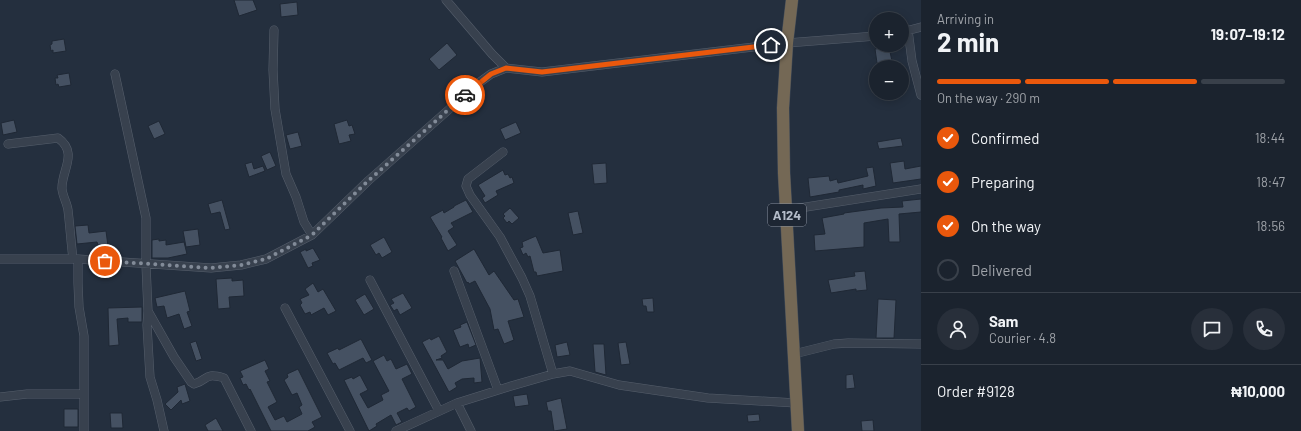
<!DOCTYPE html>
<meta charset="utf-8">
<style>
body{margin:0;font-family:Barlow,sans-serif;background:#282f3a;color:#f1f3f6;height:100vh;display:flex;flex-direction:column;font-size:15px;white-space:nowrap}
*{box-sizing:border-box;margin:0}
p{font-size:13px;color:#a0a4aa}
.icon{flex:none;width:22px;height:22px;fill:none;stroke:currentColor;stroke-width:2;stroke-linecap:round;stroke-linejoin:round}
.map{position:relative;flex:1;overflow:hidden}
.side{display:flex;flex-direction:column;background:#1b232e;width:380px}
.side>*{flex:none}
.fabs{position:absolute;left:869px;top:12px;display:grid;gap:8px}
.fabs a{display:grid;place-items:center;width:40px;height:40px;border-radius:50%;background:#1b232e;box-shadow:0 2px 10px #0003,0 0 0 1px #39404a;font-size:20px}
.pin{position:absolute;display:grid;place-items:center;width:34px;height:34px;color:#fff;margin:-17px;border:2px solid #fff;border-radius:50%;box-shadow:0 1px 4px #0007}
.courier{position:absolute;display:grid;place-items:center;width:40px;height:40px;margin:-20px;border:3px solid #ea580c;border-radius:50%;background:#fff;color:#222;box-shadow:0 1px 5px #0007}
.overview em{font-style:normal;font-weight:700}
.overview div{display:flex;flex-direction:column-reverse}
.overview{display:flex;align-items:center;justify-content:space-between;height:68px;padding:0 16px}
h1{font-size:26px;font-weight:700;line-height:30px}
.bar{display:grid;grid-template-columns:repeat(4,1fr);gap:6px 4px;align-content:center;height:48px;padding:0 16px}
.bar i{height:5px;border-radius:3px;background:#39404a}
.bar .on{background:#ea580c}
.bar p{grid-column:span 4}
.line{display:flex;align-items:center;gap:10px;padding:0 16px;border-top:1px solid #39404a}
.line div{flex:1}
.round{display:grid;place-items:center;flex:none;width:42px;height:42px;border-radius:21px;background:#282f3a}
ol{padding:0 16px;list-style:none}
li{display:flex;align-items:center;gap:12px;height:44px}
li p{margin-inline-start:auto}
li .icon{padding:4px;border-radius:50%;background:#ea580c;color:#fff;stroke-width:4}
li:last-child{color:#a0a4aa}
li i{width:22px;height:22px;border:2px solid #39404a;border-radius:50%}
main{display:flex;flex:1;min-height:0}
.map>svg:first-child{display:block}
.building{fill:#455162;stroke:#1f2835}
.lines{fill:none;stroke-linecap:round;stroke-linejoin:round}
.minor-casing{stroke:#565f6c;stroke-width:9}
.highway-casing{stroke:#434c59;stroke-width:13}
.minor{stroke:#38414e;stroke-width:8}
.highway{stroke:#746855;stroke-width:12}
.done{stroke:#828b98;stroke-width:4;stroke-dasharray:0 7.2}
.route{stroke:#ea580c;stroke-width:5}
.labels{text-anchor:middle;stroke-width:4;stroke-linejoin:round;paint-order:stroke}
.shield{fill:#1d2633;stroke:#878f9c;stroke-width:1}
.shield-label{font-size:13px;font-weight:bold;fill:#b4bcc9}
</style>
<main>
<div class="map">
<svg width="921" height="431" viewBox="0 0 921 431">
<rect width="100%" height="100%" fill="#242f3e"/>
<!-- building -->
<path class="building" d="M234,0H253L257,10L239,16Z
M297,2L298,15L281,17L280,4Z
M64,39L66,51L53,53V50L51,51L50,45L52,44V41Z
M447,43L457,55L439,70L429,59Z
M889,47L892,61L877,63L875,49Z
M69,73L71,85L59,87L58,84L56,85L55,78H58L57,75Z
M14,120L17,132L3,135L1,123Z
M347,120L349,126L352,125L355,134L349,135L351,141L339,144L334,124Z
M159,121L165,134L154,139L148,126Z
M516,122L521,133L505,140L500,129Z
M298,132L302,146L290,149L286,135Z
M901,138L903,146L879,149L877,142Z
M270,152L276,166L267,170L261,156Z
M904,161L905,169L921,166V179L893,183L890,163Z
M252,162L254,169L263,166L265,171L249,177L245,164Z
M606,163L607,183L594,184L592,164Z
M873,167L876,186L863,189V185L839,190V192L810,197L808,178L829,176L830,181L837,179L838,183L868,176L866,168Z
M503,170L505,175L508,174L510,178L512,177L514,183L496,191L498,195L485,203L482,198L485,196L478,185Z
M921,199V212L899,214L900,242H889L888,219L864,223V247L815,251L814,235L825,234L822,218L844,214V213L881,208L903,207L902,201Z
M222,200L230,229L225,230L220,212L211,214L208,204Z
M466,200L473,212L451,223L454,227L448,231L457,245L448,251L441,238L442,237L430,217L443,210L444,213L454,207V206Z
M510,208L519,218L512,224L509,221L507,223L503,218L505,216L503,214Z
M578,211L583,233L573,235L568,213Z
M88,225L89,233L106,231L108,246L98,245L97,242L77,244L75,226Z
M198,229L200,245L186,247L183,231Z
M536,236L543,253L560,250L563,271L537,276L536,272H534L530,256L528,257L526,253L523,255L520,248L523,247L522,242Z
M384,237L392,252L382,258L379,253L376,255L370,245Z
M159,239V241L166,240V245L184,242L187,254L168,258H152V240Z
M313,248L320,260L312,263L313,266L308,268L300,252L306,249V251Z
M474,249L489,275L494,271L514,300L518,299L524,317L508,321L514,340L504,344L498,329L494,330L490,309L475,281L469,284L468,282L467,283L455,261Z
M865,271L867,290L856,291V289L831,293L828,280L855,276L854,272Z
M232,278V281L243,280L244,296L229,297L230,308L218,309L216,279Z
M313,283L318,292L323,289L336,311L328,315L324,308L311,315L310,312L305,314L300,305L302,303L300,299L309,295L305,289Z
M185,291L190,311L187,312L192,326L184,329L179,314L167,318L164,306L157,307L155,298Z
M403,293L412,308L400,315L397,309L394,311L390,305L394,303L391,299Z
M365,294L374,309L364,315L355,300Z
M653,298L654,312H647L646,306H643L642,299Z
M878,299L896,300L894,338H876Z
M142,307V322H128V318L117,319L119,345L109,346L108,308Z
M467,322L476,345L469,348L468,344L460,347L453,330L461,327L460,325Z
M439,336L447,352L441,356L442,358L436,360H443L448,369L462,361L480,358L482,382L474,383V378L462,379L455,383L457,387L449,392L422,342L430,338L431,340Z
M361,339L372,360L366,363L363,358L339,370L335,363L333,364L327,353L338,348L339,350Z
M196,341L202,359L196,361L190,343Z
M567,342L570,355L557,357L555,345Z
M626,342L630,364L621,365L618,343Z
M593,344H604L606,375L595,372Z
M384,355L387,361L391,359L396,369L407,364L412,374L402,379L416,407L409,411L407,408L397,413L402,422L396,425L391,415L376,424L377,426L369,431L344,380L352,377L353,379L360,375L368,390L360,394L368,408L383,400L381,395L389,391L373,361Z
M265,360L269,369L265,371L270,381L267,382L277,402L268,407L275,420L284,416L287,422L302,414L299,407L302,405L297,393L292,395L284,380L288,377L287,374L298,369L322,417L312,422L315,427L308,431H271L250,389L249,390L246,384L243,385L240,378L243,377L240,371Z
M853,374L855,388L846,389V375Z
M185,384L190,401L182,404L181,400L171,410L165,404L178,392L177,387Z
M527,394L529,405L515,407L513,396Z
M561,398L567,429L554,431L551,411H548L546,402Z
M64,409H78V427H64Z
M110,413H122L123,428H111Z
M759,414L760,421L748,422L747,415Z
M216,418L223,431H208L205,425Z
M873,420L874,431H862L861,421Z"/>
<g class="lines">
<defs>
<path id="minor" d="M446,0L492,54L506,68L542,72L787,43L876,36
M274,30L273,70L275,109L286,174L296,197L304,222L312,235
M908,30L912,61L921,95
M902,32L921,27
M115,74L146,218V265L148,311L147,325L150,377L157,400L164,431
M8,144L58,138C79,153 61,171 62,189C63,197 67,203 68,210C70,227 71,243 73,259
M503,152L468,179L466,186L470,195L500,237L522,278L530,296L553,374
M787,210L921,189
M0,259H78L211,268L241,265L266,259L312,235L368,181L480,82L491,74L506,68
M78,259V283L79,307L84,336V431
M454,271L498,390
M370,280L439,411
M285,308L350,431
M148,311L174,357L191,382L194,384C209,380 203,372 224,378L251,431
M794,354L834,344L848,343L921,344
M0,397L27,394H84
M457,403L471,431
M396,431L457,403L508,387L553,374L570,371L619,385L708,398L796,403"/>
<path id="highway" d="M792,0L787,43L783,108L784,173L798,431"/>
</defs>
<!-- minor casing -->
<use href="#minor" class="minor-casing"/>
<!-- highway casing -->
<use href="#highway" class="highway-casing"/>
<!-- minor -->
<use href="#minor" class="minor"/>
<!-- highway -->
<use href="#highway" class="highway"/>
</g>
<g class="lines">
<!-- done -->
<path class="done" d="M105,261L211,268L241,265L266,259L312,235L368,181L465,95"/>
<!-- route -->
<path class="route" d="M465,95L491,74L506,68L542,72L771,45"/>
</g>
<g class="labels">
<!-- shield labels -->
<rect class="shield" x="768" y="204" width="38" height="22" rx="3"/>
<g class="shield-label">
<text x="787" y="220">A124</text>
</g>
</g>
</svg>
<div class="fabs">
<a>+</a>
<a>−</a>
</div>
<div class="pin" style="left:105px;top:261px;background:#ea580c"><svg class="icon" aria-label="bag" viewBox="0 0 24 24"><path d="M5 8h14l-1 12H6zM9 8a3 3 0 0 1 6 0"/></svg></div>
<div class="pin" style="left:771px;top:45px;background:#1f2937"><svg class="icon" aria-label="home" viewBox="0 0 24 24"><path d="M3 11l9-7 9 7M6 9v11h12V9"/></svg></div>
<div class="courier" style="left:465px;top:95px"><svg class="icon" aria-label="car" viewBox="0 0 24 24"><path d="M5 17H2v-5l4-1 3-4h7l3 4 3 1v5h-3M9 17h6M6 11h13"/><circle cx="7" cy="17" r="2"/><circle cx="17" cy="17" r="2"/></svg></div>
</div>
<section class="side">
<div class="overview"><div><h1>2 min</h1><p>Arriving in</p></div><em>19:07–19:12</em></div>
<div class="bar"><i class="on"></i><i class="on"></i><i class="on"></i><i></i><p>On the way · 290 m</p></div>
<ol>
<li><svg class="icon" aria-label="check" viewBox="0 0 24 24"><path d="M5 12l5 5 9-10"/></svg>Confirmed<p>18:44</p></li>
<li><svg class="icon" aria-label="check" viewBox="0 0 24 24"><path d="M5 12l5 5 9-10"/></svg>Preparing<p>18:47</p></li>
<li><svg class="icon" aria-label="check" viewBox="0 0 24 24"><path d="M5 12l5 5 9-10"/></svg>On the way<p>18:56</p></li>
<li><i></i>Delivered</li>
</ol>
<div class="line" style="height:72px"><a class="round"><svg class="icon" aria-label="person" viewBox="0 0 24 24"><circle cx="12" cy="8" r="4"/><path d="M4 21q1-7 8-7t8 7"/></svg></a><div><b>Sam</b><p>Courier · 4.8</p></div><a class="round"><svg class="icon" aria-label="chat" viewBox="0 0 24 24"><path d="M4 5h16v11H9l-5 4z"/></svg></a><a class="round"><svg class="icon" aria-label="phone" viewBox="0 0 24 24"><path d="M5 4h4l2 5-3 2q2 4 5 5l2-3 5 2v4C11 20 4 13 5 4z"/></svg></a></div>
<div class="line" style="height:52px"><div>Order #9128</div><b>₦10,000</b></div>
</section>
</main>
